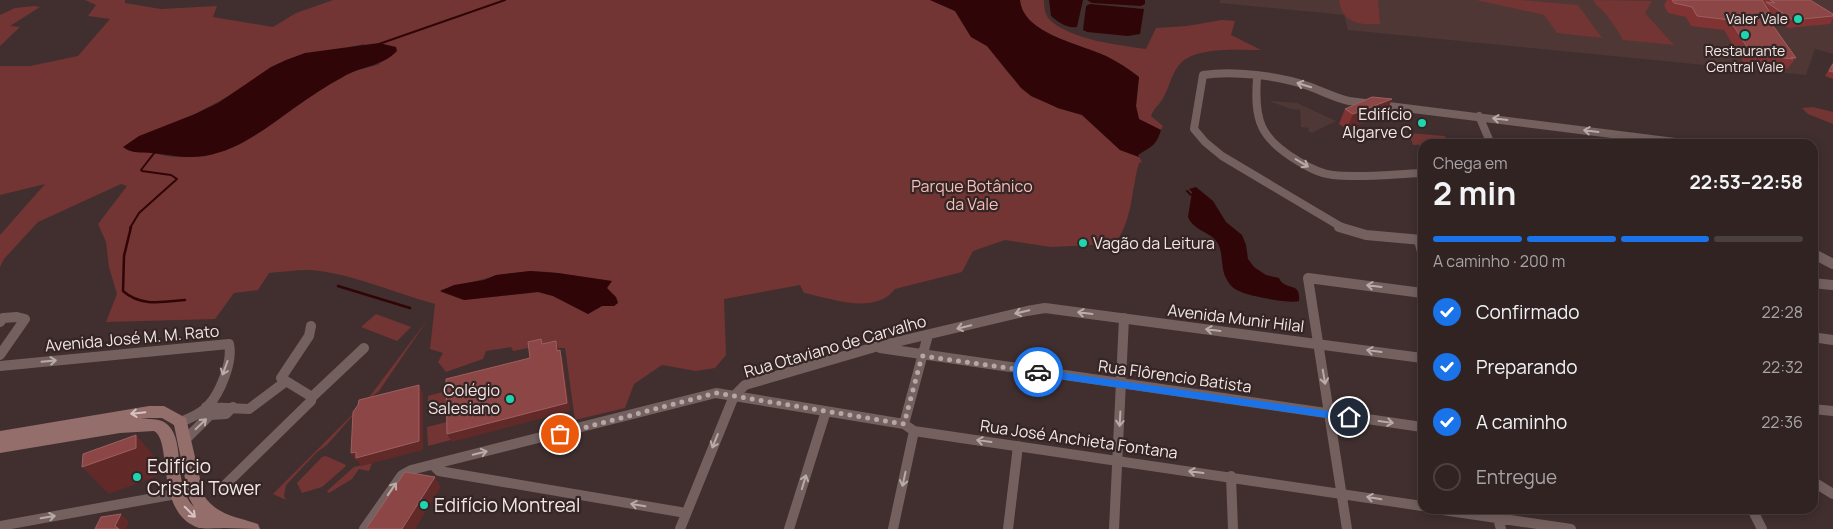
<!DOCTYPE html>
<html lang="pt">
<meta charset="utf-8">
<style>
body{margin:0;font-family:Manrope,sans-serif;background:#382b2a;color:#f1f3f6;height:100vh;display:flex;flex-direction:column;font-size:19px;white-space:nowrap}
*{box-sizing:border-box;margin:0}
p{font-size:16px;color:#a8a4a5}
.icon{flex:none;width:28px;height:28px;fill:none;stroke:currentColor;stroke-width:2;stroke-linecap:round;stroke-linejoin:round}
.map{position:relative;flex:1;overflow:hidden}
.panel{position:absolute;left:1418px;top:139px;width:400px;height:375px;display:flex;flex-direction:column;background:#302322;border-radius:15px;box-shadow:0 2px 12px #0003,0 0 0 1px #4b4040}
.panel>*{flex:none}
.pin{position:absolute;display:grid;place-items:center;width:42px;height:42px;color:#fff;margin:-21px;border:2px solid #fff;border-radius:50%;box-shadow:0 1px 5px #0007}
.courier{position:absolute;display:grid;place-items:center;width:50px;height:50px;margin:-25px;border:4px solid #1a73e8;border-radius:50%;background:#fff;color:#222;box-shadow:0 1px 6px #0007}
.headline em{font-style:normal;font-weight:700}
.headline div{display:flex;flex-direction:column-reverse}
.headline{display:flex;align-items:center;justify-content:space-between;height:85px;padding:0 15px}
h1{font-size:32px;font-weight:700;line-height:38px}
.bar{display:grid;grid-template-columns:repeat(4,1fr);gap:8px 5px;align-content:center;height:60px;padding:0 15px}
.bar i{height:6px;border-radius:4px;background:#4b4040}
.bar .current{background:#1a73e8}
.bar p{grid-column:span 4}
ol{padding:0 15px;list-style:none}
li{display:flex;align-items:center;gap:15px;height:55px}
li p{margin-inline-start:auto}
li .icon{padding:5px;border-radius:50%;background:#1a73e8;color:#fff;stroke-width:4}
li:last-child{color:#a8a4a5}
li i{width:28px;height:28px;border:2px solid #4b4040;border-radius:50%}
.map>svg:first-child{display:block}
.built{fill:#4e3735}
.green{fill:#723533;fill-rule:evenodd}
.water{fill:#300507}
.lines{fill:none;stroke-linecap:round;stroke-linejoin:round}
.stream-far1{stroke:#300507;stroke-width:2}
.stream{stroke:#300507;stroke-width:2.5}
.street-far1{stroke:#74615f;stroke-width:8}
.street{stroke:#74615f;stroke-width:10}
.secondary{fill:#936e6b;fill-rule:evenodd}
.wall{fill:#813333}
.shaded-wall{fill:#622929}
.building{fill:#8d4646;stroke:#9d5f5f}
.oneway{stroke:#b9aba9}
.oneway2{stroke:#d6c3c1}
.route{fill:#1a73e8}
.done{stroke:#b4a7a6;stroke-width:5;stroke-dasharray:0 9}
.poi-dot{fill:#1fd5b0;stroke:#352524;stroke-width:2}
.labels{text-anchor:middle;stroke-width:4.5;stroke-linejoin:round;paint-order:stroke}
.far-poi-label{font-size:14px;fill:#f2e7e6;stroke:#352524;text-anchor:end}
.poi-label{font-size:16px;fill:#f2e7e6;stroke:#352524;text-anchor:end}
.park-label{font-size:16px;fill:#f3c0bc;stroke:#352524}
.street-label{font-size:16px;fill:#f2e7e6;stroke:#352524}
.near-poi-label{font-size:19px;fill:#f2e7e6;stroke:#352524;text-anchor:start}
</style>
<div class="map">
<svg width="1833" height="529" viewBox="0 0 1833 529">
<rect width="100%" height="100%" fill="#402f2e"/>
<!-- built -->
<path class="built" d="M1220,0H1833V54L1815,49L1806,75L1348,30L1344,15L1220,3Z
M1271,101L1297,103L1336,121L1312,133L1308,131L1309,128L1301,127L1300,110L1291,109L1271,102Z"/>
<!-- green -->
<path class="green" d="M85,0H125V3L161,9L217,6L213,17L273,27L296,13L333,0H930L955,11L971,37L987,46L1010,75L1057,108L1082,115L1120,150L1139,157L1142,162L1139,163C1131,190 1133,222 1114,244L1051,247L1005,240L973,251L962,272L895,289C874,316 831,298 804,293L800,285L724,299L726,355L715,368L696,371L662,365L634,384L625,408L575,420L565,348H528L513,351L511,347L486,351L483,359L446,372L438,362L443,353L430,349L435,304C395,293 348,272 308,270C295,270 282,272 269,273L258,290L234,293L215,319L106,322L117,294L109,267L106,242L98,224L127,186L121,184L38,222L4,259L0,267V235L45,184L0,195V66H30L78,56L110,19L88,16L96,5ZM364,44L380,64C368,68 354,70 343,76C280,111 232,174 152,153L168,126L195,114L238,91L350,47ZM530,271L550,272L611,281L607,288L618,301L614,306H602L588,314L553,296L538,292L464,300L441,292V290L499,275Z
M1020,0H1044C1044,8 1045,16 1051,21C1073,40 1118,45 1146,49L1156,28L1187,26L1222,20L1235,21L1231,35L1261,50C1239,50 1194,46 1179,65C1170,76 1169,90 1162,100C1158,106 1154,108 1151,116L1163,126L1161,130L1139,119L1136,106L1139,77C1129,69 1118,62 1106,56C1081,44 1023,34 1020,0Z
M1339,0H1378L1380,24C1358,25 1343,24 1339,0Z
M1476,0H1521L1578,5L1602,38L1557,33L1544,15Z
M1593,0L1652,1L1645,13L1674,45L1623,40C1618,30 1611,21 1604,12C1599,7 1596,6 1593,0Z
M34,6L40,7L10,26L20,27L0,46V15L15,8Z
M1813,107L1833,112V124L1808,114L1802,108Z
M1409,133L1445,136L1448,144L1413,145Z
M376,314L411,327L397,341L361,327Z
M428,319L379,391L367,400Z
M450,390L451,409L428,414V396Z
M362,405L327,445L317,452L286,485L284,496L286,500L273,494Z
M451,421V440L428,446L427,427Z
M326,456L346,465L345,467L322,487L302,493L297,483L322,457Z
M372,463L369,471L359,469L352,479L329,493L327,491L354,467Z"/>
<!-- water -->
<path class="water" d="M930,0H1020C1023,34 1081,44 1106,56C1118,62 1129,69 1139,77L1136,106L1139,119L1161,130C1156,146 1152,146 1138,155L1139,157L1120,150L1082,115L1058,108L1031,96L1021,88L987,46L971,37L955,11Z
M1049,0H1083L1077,27C1068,29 1058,22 1051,16Z
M1087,0H1145V4L1141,6L1092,3Z
M1090,4L1144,9L1140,34L1128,36L1087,32L1083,30L1086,6Z
M379,43L396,47L397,51C382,67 360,66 343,77C326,86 310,97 294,108C266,128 240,150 205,156C186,159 170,155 152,153C141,152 132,154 123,147L139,136L195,114L218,103L271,67L286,60L305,53Z
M1196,187L1213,201L1226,222L1242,235L1246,245L1248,259L1254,267L1266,275L1279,278C1285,292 1301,280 1299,301C1290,304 1248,296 1239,291C1233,289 1229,284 1226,278C1220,267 1224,253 1217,242C1209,231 1194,231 1188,217L1192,192L1189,189Z
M530,271L558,273L612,281L607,288L616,297L618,303L614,306H602L588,314L553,296L538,292L464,300L440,291L454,285L484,280L496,275Z"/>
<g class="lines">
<!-- stream-far1 -->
<path class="stream-far1" d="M379,44L505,0
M141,170L155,152
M1187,191L1191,195
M130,228L139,213L177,179L171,175L142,171"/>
<!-- stream -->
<path class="stream" d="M131,227L124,256L123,291C141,307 163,302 185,300
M338,286L410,308"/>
<!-- street-far1 -->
<path class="street-far1" d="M1257,78C1254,121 1260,138 1298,161C1308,167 1320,174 1333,175C1362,178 1393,174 1422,173
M1479,116L1491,144
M1343,228L1222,156L1205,142L1194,129L1203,75C1233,70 1280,76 1308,86C1322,91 1335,98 1349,101L1691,144"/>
<!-- street -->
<path class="street" d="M1339,227L1366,235L1422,240
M1419,240L1422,252
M1812,253L1833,264
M1812,283L1832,285
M0,322L3,318L17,317L25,319L0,355
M1812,337L1833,340
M880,348L1422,427
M0,366L229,344C233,362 220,393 208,406C201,414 190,418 181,422
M312,397L364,348
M206,407L249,409L285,382
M1812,409L1833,411
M904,424L928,335
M185,440L210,415L226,414L233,407
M433,465L439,471L686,513
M1231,476L1233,529
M1812,481L1833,494
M220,490L311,401L312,397L281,378L309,336L311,326
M1436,509L1571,529
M1495,509L1501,529
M1752,509L1762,529
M0,526L176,494
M364,529L402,475L411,470L716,393L904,424L914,431L1422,506
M680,529L734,396L745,385L875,347L1027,311L1045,308L1422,358
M789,529L826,411
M893,529L914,431
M1008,529L1018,446
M1114,529L1124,318
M1347,529L1308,278L1422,293"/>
<!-- secondary -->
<path class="secondary" d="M149,406H164L186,418L204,496C217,515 237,517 258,524L260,529C248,529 236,528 225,528C220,528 207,529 199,528C154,513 173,441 154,431L120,433L0,453V431ZM149,418H162L174,425L189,498L194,507C172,485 186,442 168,425C161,418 150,419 141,419Z"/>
</g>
<!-- wall -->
<path class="wall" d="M1667,0H1810L1833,14V19L1830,24L1788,28L1769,16L1768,18L1796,58L1788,68H1787L1785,70L1750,65L1749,63L1743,62L1724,30L1691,26L1686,17L1668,13L1664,5Z
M1833,62V79L1825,76Z
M1345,109L1386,114L1347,129L1339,124Z"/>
<!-- shaded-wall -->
<path class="shaded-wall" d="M1392,99L1386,114L1347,129L1353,114Z
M556,341L559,349L560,360L557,351Z
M560,350L563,359L570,411L452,442L447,434Z
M419,385L423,394V450L361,466L358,461H356L351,453Z
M136,435L160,463V475L109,494L82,467Z
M435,477L441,487L415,529H402Z
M121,514L129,522L126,529H118L115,526Z"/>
<!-- building -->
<path class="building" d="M1672,0H1762L1771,14L1764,13L1796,58L1791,57L1793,59L1757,55L1756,53L1750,52L1730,20L1697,16L1692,7L1674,3Z
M1770,0H1810L1833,14V16L1793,20L1766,2L1775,3Z
M1833,64V72L1829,71Z
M1372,97L1392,99L1353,114L1345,109Z
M541,339L542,344L556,341L557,351L560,350L567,403L447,434L446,379L530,358L528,342Z
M419,385V441L356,458V452L351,453L353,412L358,405L359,400Z
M136,435V448L82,467L83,454Z
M405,472L435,477L402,529H366Z
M121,514L115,526L119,529H95L101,517Z"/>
<!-- one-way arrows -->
<defs><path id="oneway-shaft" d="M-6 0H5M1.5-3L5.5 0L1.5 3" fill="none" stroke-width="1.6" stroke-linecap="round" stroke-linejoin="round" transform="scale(1.25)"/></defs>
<g class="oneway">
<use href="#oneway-shaft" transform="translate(1304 85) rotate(-163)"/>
<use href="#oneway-shaft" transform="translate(1500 119) rotate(-173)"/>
<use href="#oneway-shaft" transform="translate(1591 131) rotate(-173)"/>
<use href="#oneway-shaft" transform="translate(1302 163) rotate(31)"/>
<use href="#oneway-shaft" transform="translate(1374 286) rotate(-173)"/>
<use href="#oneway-shaft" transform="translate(1022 312) rotate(167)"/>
<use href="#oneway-shaft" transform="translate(1085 313) rotate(-173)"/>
<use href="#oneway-shaft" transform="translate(964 327) rotate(167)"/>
<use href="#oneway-shaft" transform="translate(1213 330) rotate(-173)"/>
<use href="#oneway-shaft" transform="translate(1374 351) rotate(-172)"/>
<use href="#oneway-shaft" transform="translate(49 361) rotate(-5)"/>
<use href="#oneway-shaft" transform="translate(225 368) rotate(110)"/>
<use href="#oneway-shaft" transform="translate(1324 377) rotate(80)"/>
<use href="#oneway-shaft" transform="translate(1120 419) rotate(93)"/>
<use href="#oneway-shaft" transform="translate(1386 422) rotate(8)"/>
<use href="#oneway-shaft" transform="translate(201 424) rotate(-44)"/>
<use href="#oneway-shaft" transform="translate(715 441) rotate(112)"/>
<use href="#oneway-shaft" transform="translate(984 441) rotate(-172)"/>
<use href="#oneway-shaft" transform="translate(480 453) rotate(-14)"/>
<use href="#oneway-shaft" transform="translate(1196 472) rotate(-173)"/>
<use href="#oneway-shaft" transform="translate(904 479) rotate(102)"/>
<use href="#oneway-shaft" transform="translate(804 482) rotate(-73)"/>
<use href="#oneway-shaft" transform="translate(392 489) rotate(-55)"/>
<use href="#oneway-shaft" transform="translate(1374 498) rotate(-170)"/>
<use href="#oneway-shaft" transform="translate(638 505) rotate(-170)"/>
<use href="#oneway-shaft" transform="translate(48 517) rotate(-10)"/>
</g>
<g class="oneway2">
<use href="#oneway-shaft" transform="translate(138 413) rotate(174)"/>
<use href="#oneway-shaft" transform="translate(190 512) rotate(45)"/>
</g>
<!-- route -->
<path class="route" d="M1038,369L1349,414L1354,417L1349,421L1038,376L1034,372Z"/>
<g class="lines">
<!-- done -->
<path class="done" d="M560,434L716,393L904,424L922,356L1038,372"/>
</g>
<!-- markers -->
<g class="poi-dot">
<circle cx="1798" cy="19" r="5"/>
<circle cx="1745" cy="35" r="5"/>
<circle cx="1422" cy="123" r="5"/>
<circle cx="1083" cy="243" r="5"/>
<circle cx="510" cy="399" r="5"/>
<circle cx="137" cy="477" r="5"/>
<circle cx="424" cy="505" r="5"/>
</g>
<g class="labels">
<!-- far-poi labels -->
<g class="far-poi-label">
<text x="1788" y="24">Valer Vale</text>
<text x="1745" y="56" text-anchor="middle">Restaurante<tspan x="1745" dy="16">Central Vale</tspan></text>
</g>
<!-- poi labels -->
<g class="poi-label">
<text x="1412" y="120">Edifício<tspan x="1412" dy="18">Algarve C</tspan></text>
<text x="1093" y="249" text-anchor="start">Vagão da Leitura</text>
<text x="500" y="396">Colégio<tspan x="500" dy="18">Salesiano</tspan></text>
</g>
<!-- park labels -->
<g class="park-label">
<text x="972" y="192">Parque Botânico<tspan x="972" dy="18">da Vale</tspan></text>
</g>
<!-- street labels -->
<g class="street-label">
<text transform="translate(1236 318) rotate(7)" y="6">Avenida Munir Hilal</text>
<text transform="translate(132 338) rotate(-5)" y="6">Avenida José M. M. Rato</text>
<text transform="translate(835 346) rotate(-16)" y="6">Rua Otaviano de Carvalho</text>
<text transform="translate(1175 376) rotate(8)" y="6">Rua Flôrencio Batista</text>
<text transform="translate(1079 439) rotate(8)" y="6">Rua José Anchieta Fontana</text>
</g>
<!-- near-poi labels -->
<g class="near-poi-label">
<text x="147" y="473">Edifício<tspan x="147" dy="22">Cristal Tower</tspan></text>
<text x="434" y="512">Edifício Montreal</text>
</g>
</g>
</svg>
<div class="pin" style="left:560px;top:434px;background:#ea580c"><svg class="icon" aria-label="bag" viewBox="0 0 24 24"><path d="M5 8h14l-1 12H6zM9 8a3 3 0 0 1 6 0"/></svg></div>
<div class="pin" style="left:1349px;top:417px;background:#1f2937"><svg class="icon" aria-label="home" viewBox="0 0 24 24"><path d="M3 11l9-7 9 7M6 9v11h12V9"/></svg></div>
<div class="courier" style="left:1038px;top:372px"><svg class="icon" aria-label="car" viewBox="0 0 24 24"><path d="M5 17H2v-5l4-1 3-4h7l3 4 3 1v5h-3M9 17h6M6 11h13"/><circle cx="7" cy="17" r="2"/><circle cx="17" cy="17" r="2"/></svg></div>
<section class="panel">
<div class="headline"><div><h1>2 min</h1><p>Chega em</p></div><em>22:53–22:58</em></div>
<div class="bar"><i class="current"></i><i class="current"></i><i class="current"></i><i></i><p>A caminho · 200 m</p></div>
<ol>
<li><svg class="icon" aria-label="check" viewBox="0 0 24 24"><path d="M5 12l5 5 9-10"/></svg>Confirmado<p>22:28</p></li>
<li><svg class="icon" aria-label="check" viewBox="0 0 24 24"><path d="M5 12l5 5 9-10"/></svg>Preparando<p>22:32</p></li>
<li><svg class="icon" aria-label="check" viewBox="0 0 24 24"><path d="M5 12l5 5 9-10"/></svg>A caminho<p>22:36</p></li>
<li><i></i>Entregue</li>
</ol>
</section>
</div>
